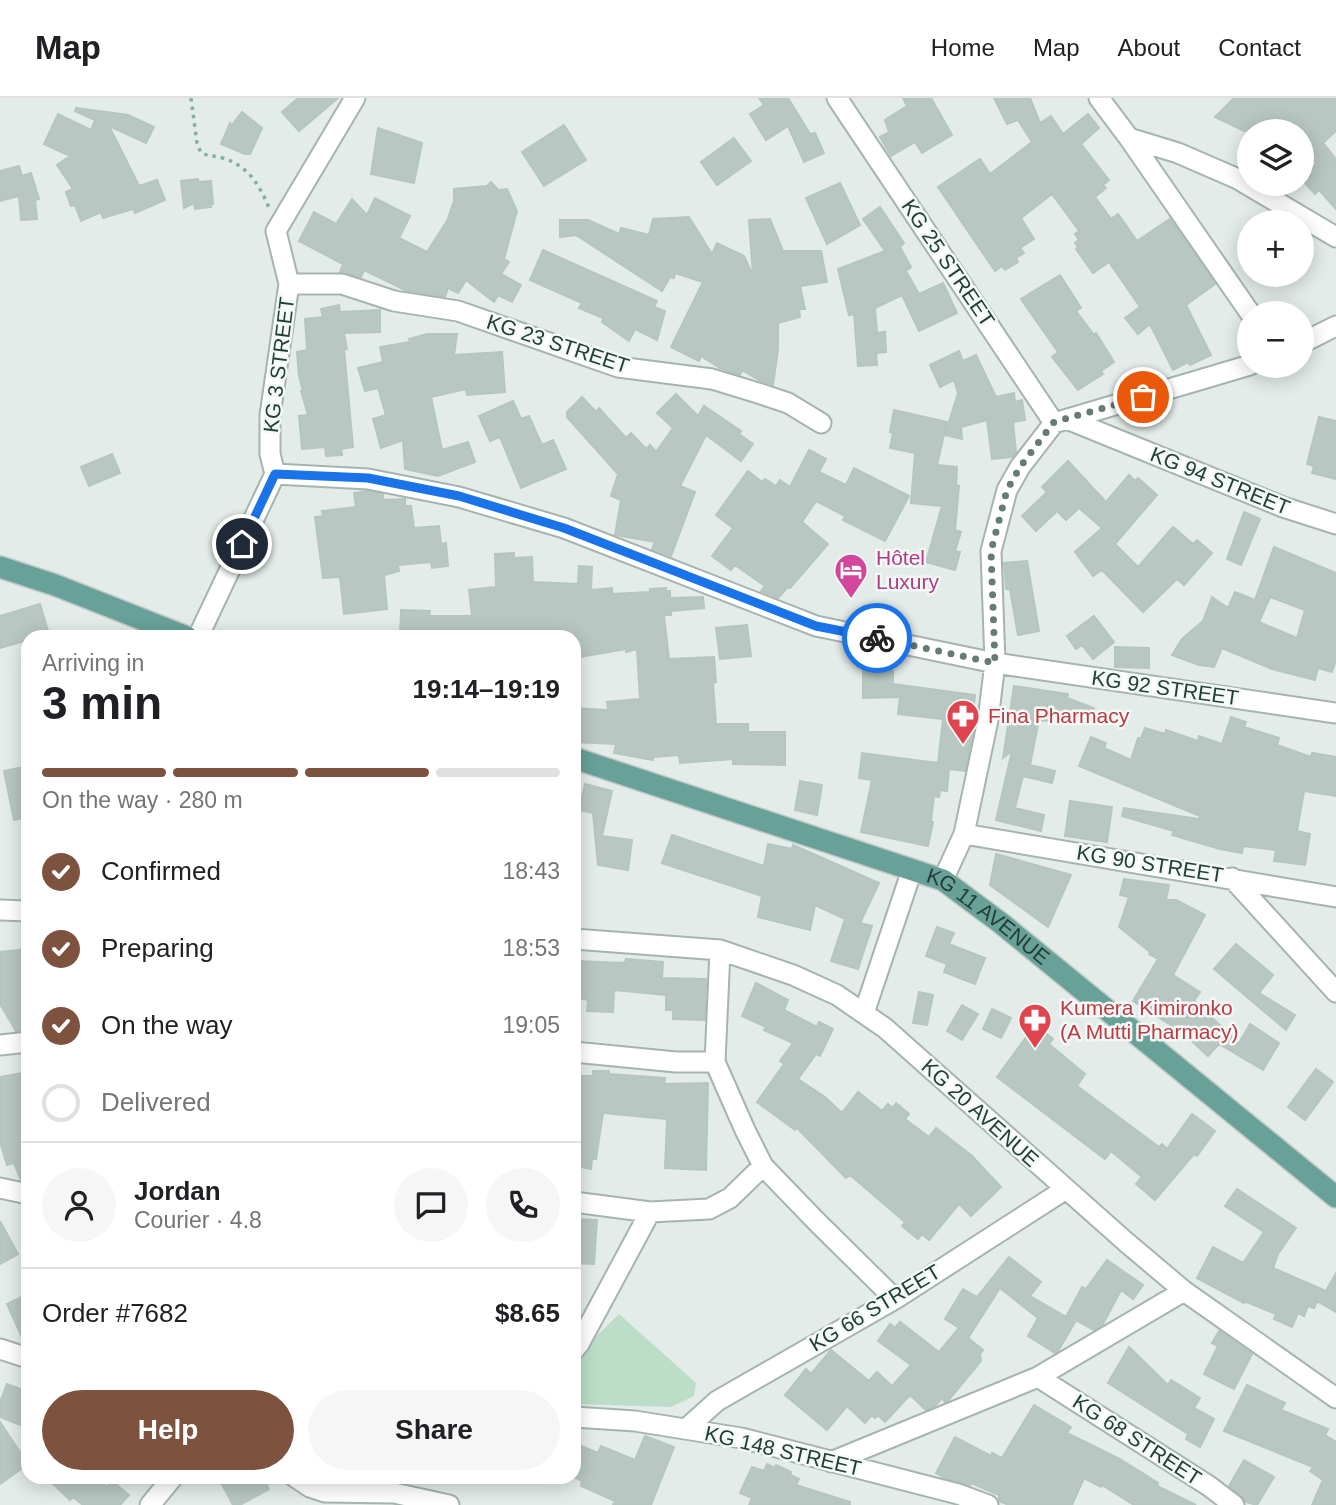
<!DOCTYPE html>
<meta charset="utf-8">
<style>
body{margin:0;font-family:Helvetica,sans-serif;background:#f6f6f6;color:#202124;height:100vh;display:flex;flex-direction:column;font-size:26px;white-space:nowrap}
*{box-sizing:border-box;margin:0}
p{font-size:23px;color:#757577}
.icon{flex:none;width:38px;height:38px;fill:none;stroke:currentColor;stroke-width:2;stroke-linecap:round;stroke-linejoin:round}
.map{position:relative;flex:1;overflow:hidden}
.sheet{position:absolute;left:21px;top:532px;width:560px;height:854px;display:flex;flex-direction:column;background:#fff;border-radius:21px;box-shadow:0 4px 18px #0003}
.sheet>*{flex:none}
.tools{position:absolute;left:1237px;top:21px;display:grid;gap:14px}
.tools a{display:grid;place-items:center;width:77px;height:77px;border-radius:50%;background:#fff;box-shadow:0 4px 18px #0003;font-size:35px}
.pin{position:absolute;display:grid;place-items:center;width:60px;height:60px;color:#fff;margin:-30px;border:4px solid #fff;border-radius:50%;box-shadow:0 2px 7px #0007}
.courier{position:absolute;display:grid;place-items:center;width:70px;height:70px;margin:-35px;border:5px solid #1a73e8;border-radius:50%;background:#fff;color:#222;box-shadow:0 2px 9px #0007}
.summary em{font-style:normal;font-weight:700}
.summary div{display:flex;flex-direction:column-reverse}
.summary{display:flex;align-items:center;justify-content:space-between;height:119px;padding:0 21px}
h1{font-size:46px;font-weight:700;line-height:52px}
.bar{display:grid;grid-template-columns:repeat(4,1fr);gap:10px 7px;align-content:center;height:84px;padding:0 21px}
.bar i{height:9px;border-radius:5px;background:#e0e0e0}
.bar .selected{background:#7d533f}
.bar p{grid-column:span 4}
.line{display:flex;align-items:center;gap:18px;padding:0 21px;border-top:2px solid #e0e0e0}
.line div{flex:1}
.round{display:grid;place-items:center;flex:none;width:74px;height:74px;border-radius:37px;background:#f6f6f6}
ol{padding:0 21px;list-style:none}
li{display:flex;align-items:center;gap:21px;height:77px}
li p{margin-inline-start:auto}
li .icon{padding:7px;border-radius:50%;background:#7d533f;color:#fff;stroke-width:4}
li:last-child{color:#757577}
li i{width:38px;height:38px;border:4px solid #e0e0e0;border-radius:50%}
.button{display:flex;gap:14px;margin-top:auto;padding:14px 21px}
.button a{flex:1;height:80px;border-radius:42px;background:#7d533f;color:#fff;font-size:28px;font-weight:700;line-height:80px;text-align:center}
.button a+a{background:#f6f6f6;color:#202124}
header{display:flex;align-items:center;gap:42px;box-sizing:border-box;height:98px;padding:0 35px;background:#fff;border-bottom:2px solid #e0e0e0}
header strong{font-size:33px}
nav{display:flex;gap:38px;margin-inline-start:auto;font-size:24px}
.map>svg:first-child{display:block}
.green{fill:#bcddc8}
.building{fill:#b8c7c2;stroke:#b5c6c1;stroke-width:2;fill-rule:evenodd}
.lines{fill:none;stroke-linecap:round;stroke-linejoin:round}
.minor-casing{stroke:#a6b4b1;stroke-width:23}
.major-casing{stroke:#c1c9c8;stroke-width:24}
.path{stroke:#84afa6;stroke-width:3.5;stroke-dasharray:3.5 5;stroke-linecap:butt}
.minor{stroke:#fff;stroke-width:19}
.major{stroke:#68a198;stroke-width:21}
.done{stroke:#667a77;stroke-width:7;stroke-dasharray:0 12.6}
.route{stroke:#1a73e8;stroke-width:9}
.labels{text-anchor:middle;stroke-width:5;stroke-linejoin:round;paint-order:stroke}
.street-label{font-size:21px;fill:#233d39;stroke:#f3f9f6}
.hotel-label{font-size:21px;fill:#b23c85;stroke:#f3f9f6;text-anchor:start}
.health-label{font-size:21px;fill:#be3a42;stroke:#f3f9f6;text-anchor:start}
</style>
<header>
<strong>Map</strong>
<nav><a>Home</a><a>Map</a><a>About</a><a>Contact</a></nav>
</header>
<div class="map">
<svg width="1336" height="1407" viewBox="0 0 1336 1407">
<rect width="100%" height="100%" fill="#e3ece9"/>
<!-- green -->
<path class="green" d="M619,1216L696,1285L694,1298L671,1309L574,1306V1260Z"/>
<!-- building -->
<path class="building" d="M298,0H338L299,33L282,14Z
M759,0H788L810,36L815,35L824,55L804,64L788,28L766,42L750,16L764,7Z
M903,0H931L952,37L922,55L915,44L891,58L880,39L889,34L885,22L907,8Z
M994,0H1030L1040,25L1051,18L1063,36L1088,16L1099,30L1081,46L1109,82L1103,87L1106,90L1095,99L1111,121L1118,116L1137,143L1170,121L1215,186L1186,207L1211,257L1190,267L1188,264L1173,272L1150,226L1138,236L1125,220L1140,209L1109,164L1093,175L1076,151L1078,149L1075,145L1079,142L1075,136L1079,133L1052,96L1021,120L1034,141L1020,150L1024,155L1016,160L1018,164L1005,172L1002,168L995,173L938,89L980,61L990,76L1032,44L1018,22L1007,26Z
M1234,0H1336V33L1323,45L1336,61V111L1319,92L1315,96L1305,85L1310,80L1305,75L1317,65L1302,56V33H1244L1215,19Z
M76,10L128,17L154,29L146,45L109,28L139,88L157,82L165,102L135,115L133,111L103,120L101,114L81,123L75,107L71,108L66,94L73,91L57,67L70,58L44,46L58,16L91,32L95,22L75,13Z
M242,14L262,30L250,56H245L221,46L230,25L232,27Z
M564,27L586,62L544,88L522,54Z
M378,30L422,45L414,85L371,76Z
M734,40L751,63L717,87L701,64Z
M19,68L22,78L31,75L39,101L35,102L37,121L21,122L19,98L0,103V73Z
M198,81L199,84L211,83L213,106H210L211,109L195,111L194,105L184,110L181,83Z
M491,84L498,92L507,91L517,113L504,161L509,164L501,176L521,187L512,204L498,197L494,204L466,182L458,195L448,190L445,199L407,193L364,172L361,179L340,174L343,166L299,143L314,114L336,126L352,101L367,117L375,100L410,118L399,140L427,154L447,123L454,103V91L487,88Z
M840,85L860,127L827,146L806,100Z
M880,109L904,145L900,149L911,169L906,173L919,196L943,185L957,215L919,233L902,197L875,210L877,235L885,234L886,254L876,255L877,267L858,268L854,216L849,217L838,171L885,153L863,121Z
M689,119L712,156L717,145L744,158L753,178L749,122L770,121L783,153H821L827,184L800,188L805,211H799L800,219L778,225V252L773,287L759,282L742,272L740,277L720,270L701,258L699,263L671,249L703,184L675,175L674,180L670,179L662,193L576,137L560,139V122H588L619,136L621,130L649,137L653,121Z
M543,152L657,203L654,209L665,213L657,242L635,231L629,243L602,224L603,220L579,210L582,205L530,182Z
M1060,177L1081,210L1076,213L1094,237L1096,235L1114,264L1101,273L1103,276L1078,292L1052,259L1058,254L1021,201Z
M339,207L340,214L380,212V234L344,235L347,251H344L353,349L341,351L342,357L326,358L325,349L302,351L299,318L308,317L301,293H303L299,278L297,254L307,252L305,221L323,219L321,211Z
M427,236H457L454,257L502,254L505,294L467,297L466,291L431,299L442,352L468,344L475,364L438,378L405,371L403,342L381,350L373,321L386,317L378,290L365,293L358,270L383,264L380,249L410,244L409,241Z
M959,253L963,263L976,257L996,299L1014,295L1015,304L1022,302L1025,322L1013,324L1016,354L1012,359L992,361L987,322L961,329L962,341L945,337L958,295L954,282L940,289L930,267Z
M676,296L698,318L704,308L741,333L739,336L753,346L741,363L706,337L680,388L695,394L671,458L652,451L655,444L615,437L621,402L611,398L618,376L567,319V314L582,299L596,314L599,310L626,340L631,335L646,351L650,347L656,354L673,330L657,315Z
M513,303L521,321L529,318L542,347L553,342L566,371L521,390L500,339L490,343L479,318Z
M894,312L947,324L937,367L957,369L956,387L959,388L955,432L961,434L955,453L960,454L955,472L926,464L942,408L911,405L915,355L890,350L893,335L890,334Z
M1319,319L1336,323V381L1312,375L1314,368L1307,366Z
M809,352L826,361L819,374L846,387L854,370L909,398L885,443L843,422L845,418L816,403L802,424L828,446L790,490L788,489L778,500L761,493L765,488L735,467L731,472L712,458L733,430L716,417L748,373L762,384L765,381L776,388L780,382L790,389Z
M112,356L120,375L89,388L81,369Z
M1068,363L1106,404L1129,377L1135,383L1138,380L1157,397L1115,446L1138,469L1173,429L1193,446L1197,442L1212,455L1184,487L1177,481L1143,514L1102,472L1093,478L1075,454L1102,430L1079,410L1066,422L1057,413L1036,433L1022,418L1047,394L1042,389Z
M366,393L383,396V402L405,401V408H411L414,430L439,428L441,446L446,445L448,468L432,470L431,464L398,467L399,473L384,477L387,511L344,516L340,479L323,480L315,419L323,418L322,413L356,409L354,395Z
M1244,414L1260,421L1241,467L1227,461Z
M1274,449L1336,475V562L1332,574L1318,570L1315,582L1272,571L1222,550L1214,569L1199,567L1172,557L1182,541L1203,523L1212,499L1228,510L1235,494L1255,502ZM1270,499L1305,512L1297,540L1259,524Z
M514,455V460L532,459L533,484L578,486L579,468L592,469L591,492L612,490V496L650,494V491L666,490V493H670V500L703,499L704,510L671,513V517H664L669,561L714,559L716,584L713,585L716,626H748V634H785V667L733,666V661L680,665L679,657L653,659V662L614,655L616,646L574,644V610L608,612L607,604L640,601L637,551L626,554V551L574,560V539H400L401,512L430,513L429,518H472L469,492L496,489L495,456Z
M1027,463L1039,533L1018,537L1010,491H1006L1004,465Z
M40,506L49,536L28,539V542L0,550V518Z
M1094,518L1114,544L1093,561L1082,547L1076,551L1067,538Z
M747,527L751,558L720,561L716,530Z
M1115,549L1149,550V570L1115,569Z
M887,569V573H893V586L975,597L972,624H975L965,673L949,671L947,693L940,692L939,699L934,698L931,723L933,724L928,748L861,734L872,682L859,680L862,655L938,665L943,621L898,616L900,599L863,600V570Z
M1014,588L1068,596L1067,600L1094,610L1090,624L1065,615L1063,625L1039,622L1030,667L1055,673L1052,685L1023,678L1015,710L1044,717L1041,733L996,722L1012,653L1003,660Z
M1231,619L1246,624L1244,629L1279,640L1277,647L1311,659L1312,655L1336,659V698L1304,693L1297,733L1310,736L1305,767L1274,763L1276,752L1243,748L1242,755L1220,751L1172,737L1174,733L1122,718L1124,710L1199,721L1200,718L1079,668L1091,639L1106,645L1104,650L1131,662L1138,640H1141L1145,630L1165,636L1166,632L1198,643L1199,638L1222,646Z
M28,668V719L14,722L4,673Z
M800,683L822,687L817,717L795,712Z
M585,686L612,693L602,738L632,742L628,772L598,767L593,715L579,712Z
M1070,703L1112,709L1107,744L1065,738Z
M672,737L764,768L768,746L792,751L793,747L879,785L860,825L872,828L858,871L831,863L845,821L815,807L810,832L758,819L762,798L662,765Z
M996,756L1071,777L1048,829L990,787Z
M1124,781L1169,787L1166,802H1176L1205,817L1173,877L1200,894L1194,903L1239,945L1250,926L1279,945L1263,972L1219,946L1208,958L1183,935L1133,903L1158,861L1149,856L1150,854L1119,829L1129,799L1120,797Z
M937,829L954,835L949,846L985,860L975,886L944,874L947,866L926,858Z
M1236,846L1273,877L1259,895L1295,917L1286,932L1214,871Z
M28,851V932L16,933L0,906V854Z
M626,861L663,864L662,880L706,881L705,922L673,921V912H666V897L614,892L613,914L587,913L588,902L575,899L576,863L625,865Z
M756,885L788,902L784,912L817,929L819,924L833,931L820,958L816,956L798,981L825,999L842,1015L858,994L882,1013L888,1006L893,1010L896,1005L909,1016L905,1021L929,1039L936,1030L971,1057L1001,1089L971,1118L959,1106L929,1142L922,1136L918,1141L902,1128L905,1124L850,1077L846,1080L796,1029L795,1032L757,1004L784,966L780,963L793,945L764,932L766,929L742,918Z
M919,894L933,897L927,927L913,925Z
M962,907L978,916L962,942L947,933Z
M992,911L1011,920L1001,940L983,931Z
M1035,927L1053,941L1049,946L1085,976L1077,988L1159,1049L1162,1046L1167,1051L1192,1016L1215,1033L1197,1058L1194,1056L1155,1102L1136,1086L1142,1079L1111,1053L1105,1061L997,979Z
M1316,971L1333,984L1305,1022L1288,1009Z
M593,973H609V976L665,980L664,986L708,985L706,1072L665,1070L667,1021L603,1015L596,1061H592L591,1071L576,1068L574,978H593Z
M28,974V1083L21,1082L14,1065L7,1067L0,1044V979Z
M1237,1091L1296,1130L1278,1156L1273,1170L1326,1193L1336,1175V1214L1317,1203L1314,1210L1308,1208L1304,1218L1298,1215L1292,1229L1274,1221L1276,1216L1244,1203V1205L1197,1180L1213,1149L1243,1165L1264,1134L1225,1108Z
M574,1121L597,1122L594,1166L574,1165Z
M0,1123L18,1156L0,1166Z
M1009,1159L1041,1184L1030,1198L1075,1224L1058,1253L1055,1255L1028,1238L1038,1220L1000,1190L968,1240L983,1252L980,1256L981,1263L948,1303L945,1304L942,1300L935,1308L926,1312L910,1297L885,1324L878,1317L875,1320L872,1317L865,1325L847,1308L827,1332L785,1297L806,1271L811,1276L831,1252L869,1283L877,1274L892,1288L911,1267L878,1243L890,1226L895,1230L900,1224L939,1254L959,1230L945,1221L963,1191L977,1199Z
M1107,1162L1143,1187L1133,1201L1121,1192L1103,1226L1094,1232L1067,1217L1082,1189L1086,1191Z
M28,1196V1247L25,1246L7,1206Z
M1219,1233L1252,1256L1234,1291L1204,1276L1218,1248L1212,1245Z
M1129,1249L1168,1287L1171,1282L1200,1300L1194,1310L1214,1321L1200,1349L1186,1341L1188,1336L1108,1285Z
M7,1286L28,1294V1330L0,1319V1304Z
M1247,1287L1285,1305L1281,1312L1328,1331L1325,1337L1336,1344V1407H1312L1323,1382L1310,1373L1313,1369L1224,1333Z
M1034,1307L1071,1329L1067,1335L1120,1361L1158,1385L1157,1388L1196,1407H1134L1102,1387L1101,1389L1084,1380L1072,1407H1009L999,1403V1397L971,1385L970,1387L947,1381L936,1375L955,1339L991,1358L992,1355L1002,1360Z
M0,1324L28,1366L0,1386Z
M645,1338L674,1349L651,1407H613L615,1403L581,1388L582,1383L574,1379V1345L598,1355L601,1348L635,1362Z
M1244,1362L1274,1379L1257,1407L1246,1404L1242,1398L1229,1388Z
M767,1366L775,1370L776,1367L791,1374L790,1377L799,1381L796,1387L850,1404V1407H749L752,1400L740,1395L752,1369L764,1373Z
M46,1379H95L107,1389L112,1383L129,1397L120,1407H83L73,1399L70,1402Z
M218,1379H263L269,1391L240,1407H233Z"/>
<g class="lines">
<defs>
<path id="minor" d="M837,0L1054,325
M1099,0L1129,40L1178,55L1238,81L1336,139
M1129,40L1250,215
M289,186H342L394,203L458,213L618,269L712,281L758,295L788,305L821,325
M1302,245L1336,228
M1067,321L1283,409L1336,426
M275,376L368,381L459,399L564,430L816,528L995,565L1336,615
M198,539L275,376L270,356V317L289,186L276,133L355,0
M964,736L1336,799
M1232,780L1336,894
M943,782L964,736L988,622L995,565L991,453L1007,392L1020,369L1054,325L1250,267
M0,812L28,813
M574,841L720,852L793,877L837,897L885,930L1126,1144L1184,1193L1336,1300
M720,852L715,964L745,1032L763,1068L816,1123L895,1201
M864,915L912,772
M0,947L28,944
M574,954L676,964H715
M0,1090L28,1096
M574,1104L650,1114L709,1111L730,1100L763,1068
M0,1251L28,1260
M574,1252L579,1246L650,1114
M1038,1279L1209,1388L1234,1407
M574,1319L635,1323L741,1340L958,1396L988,1407
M687,1330L717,1303L895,1201L1066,1091
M831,1364L1038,1279L1184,1193
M295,1379L310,1389L325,1394L394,1395L449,1407
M150,1407L173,1379"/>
<g id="major">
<path d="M0,469L55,487L187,539"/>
<path id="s1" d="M574,660L943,782L1002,826L1336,1099"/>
</g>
</defs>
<!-- minor casing -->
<use href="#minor" class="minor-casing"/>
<!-- major casing -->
<use href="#major" class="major-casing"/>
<!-- path -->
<path class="path" d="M191,0L197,45L201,55C209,58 215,58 223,60C249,68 260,88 270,112"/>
<!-- minor -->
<use href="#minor" class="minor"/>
<!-- major -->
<use href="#major" class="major"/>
</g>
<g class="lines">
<!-- done -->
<path class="done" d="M877,540L995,565L991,453L1007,392L1020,369L1054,324L1143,299"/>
<!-- route -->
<path class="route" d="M242,446L275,376L368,380L459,398L564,430L816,528L877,540"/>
</g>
<!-- icons -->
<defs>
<symbol id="hotel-pin" viewBox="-11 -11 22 30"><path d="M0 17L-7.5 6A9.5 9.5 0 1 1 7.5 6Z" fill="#d1479c" stroke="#f3f9f6"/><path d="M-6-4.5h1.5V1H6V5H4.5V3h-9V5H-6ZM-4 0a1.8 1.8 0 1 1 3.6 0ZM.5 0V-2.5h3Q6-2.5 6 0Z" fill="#fff"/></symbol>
<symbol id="pharmacy-pin" viewBox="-11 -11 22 30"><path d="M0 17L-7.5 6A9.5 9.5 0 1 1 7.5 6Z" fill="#e0444e" stroke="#f3f9f6"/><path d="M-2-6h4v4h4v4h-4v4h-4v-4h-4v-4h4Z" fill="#fff"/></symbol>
</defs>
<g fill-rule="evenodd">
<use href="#hotel-pin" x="832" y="453" width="38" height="52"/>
<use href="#pharmacy-pin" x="944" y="599" width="38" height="52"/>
<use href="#pharmacy-pin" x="1016" y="903" width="38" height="52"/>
</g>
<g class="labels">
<!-- street labels -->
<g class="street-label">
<text transform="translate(948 165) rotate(56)" y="7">KG 25 STREET</text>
<text transform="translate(558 246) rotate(18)" y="7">KG 23 STREET</text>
<text transform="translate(279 267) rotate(-83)" y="7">KG 3 STREET</text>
<text transform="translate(1220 383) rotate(22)" y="7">KG 94 STREET</text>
<text transform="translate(1165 590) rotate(8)" y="7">KG 92 STREET</text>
<text transform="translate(1150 766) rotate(9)" y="7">KG 90 STREET</text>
<text dy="7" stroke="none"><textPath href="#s1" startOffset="446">KG 11 AVENUE</textPath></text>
<text transform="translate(980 1015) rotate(42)" y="7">KG 20 AVENUE</text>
<text transform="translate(875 1210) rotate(-31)" y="7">KG 66 STREET</text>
<text transform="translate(1137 1342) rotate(33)" y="7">KG 68 STREET</text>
<text transform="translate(783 1353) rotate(13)" y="7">KG 148 STREET</text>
</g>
<!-- hotel labels -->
<g class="hotel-label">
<text x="876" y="467">Hôtel<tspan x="876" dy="24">Luxury</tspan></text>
</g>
<!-- health labels -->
<g class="health-label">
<text x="988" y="625">Fina Pharmacy</text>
<text x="1060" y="917">Kumera Kimironko<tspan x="1060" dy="24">(A Mutti Pharmacy)</tspan></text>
</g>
</g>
</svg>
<div class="tools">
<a><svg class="icon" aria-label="layers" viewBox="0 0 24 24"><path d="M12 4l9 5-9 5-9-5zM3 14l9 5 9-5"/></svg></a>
<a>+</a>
<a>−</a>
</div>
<div class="pin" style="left:1143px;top:299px;background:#ea580c"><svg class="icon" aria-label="bag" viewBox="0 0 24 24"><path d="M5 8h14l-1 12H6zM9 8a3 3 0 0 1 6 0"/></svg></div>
<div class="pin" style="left:242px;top:446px;background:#1f2937"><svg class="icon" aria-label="home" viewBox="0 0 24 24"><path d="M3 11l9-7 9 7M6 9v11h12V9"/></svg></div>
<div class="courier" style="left:877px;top:540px"><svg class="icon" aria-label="bike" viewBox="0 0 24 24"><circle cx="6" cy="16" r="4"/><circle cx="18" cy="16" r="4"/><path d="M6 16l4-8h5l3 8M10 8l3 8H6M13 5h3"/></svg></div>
<section class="sheet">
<div class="summary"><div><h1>3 min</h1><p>Arriving in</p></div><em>19:14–19:19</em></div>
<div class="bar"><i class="selected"></i><i class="selected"></i><i class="selected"></i><i></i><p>On the way · 280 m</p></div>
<ol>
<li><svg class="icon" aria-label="check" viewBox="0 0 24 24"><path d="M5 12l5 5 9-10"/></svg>Confirmed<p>18:43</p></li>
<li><svg class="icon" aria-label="check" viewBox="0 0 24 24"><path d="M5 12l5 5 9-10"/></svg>Preparing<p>18:53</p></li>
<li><svg class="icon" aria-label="check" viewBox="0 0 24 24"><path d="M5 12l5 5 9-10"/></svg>On the way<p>19:05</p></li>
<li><i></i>Delivered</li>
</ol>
<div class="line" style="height:126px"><a class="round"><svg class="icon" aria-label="person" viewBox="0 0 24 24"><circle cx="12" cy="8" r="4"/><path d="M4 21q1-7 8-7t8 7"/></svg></a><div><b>Jordan</b><p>Courier · 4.8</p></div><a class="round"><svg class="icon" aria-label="chat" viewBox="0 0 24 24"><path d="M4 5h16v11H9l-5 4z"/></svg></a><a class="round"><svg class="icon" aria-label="phone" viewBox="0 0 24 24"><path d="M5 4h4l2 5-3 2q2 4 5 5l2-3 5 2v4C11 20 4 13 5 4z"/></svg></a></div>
<div class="line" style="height:91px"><div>Order #7682</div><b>$8.65</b></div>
<div class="button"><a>Help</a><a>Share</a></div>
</section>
</div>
